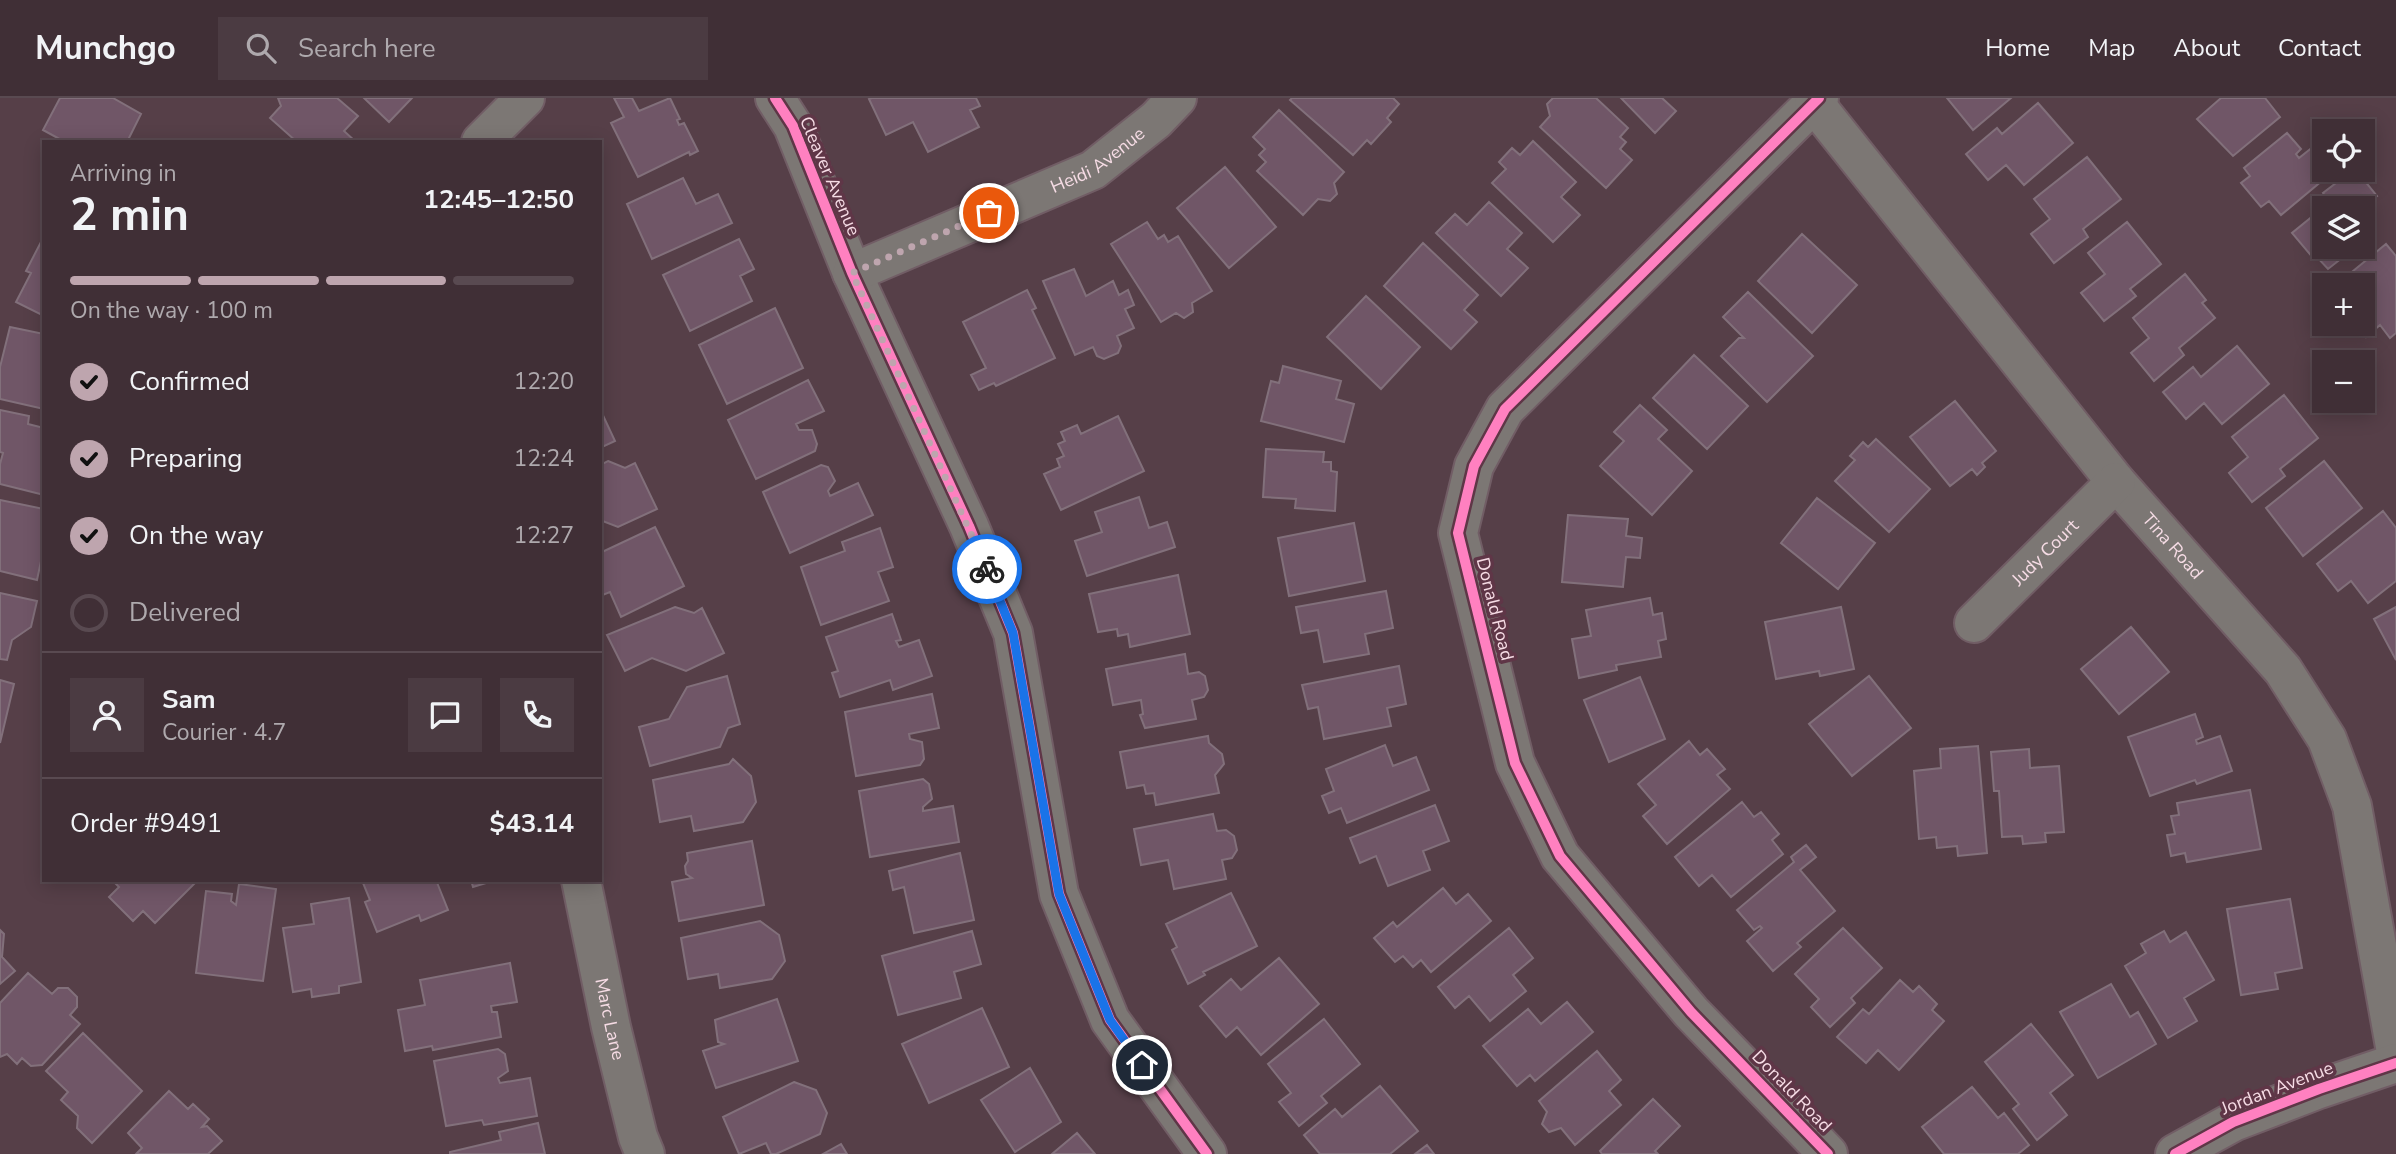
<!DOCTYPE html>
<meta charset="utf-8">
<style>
body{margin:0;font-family:"Nunito Sans",sans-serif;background:#4b3b42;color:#f1f3f6;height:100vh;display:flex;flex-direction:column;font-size:26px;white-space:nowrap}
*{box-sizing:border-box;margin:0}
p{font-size:23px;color:#aea9ad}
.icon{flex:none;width:38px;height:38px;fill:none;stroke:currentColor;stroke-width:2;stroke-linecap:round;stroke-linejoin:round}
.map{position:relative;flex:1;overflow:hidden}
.side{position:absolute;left:42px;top:42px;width:560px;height:742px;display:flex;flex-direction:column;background:#402f36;border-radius:0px;box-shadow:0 4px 18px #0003,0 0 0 2px #594a51}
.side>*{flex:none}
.fabs{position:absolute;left:2312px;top:21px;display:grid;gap:14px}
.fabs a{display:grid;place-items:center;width:63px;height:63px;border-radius:0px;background:#402f36;box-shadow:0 4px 18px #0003,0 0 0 2px #594a51;font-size:35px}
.pin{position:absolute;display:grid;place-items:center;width:60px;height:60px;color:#fff;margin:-30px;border:4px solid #fff;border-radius:50%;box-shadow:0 2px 7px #0007}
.courier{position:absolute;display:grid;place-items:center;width:70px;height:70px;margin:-35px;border:5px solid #1a73e8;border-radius:50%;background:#fff;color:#222;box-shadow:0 2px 9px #0007}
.summary em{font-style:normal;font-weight:700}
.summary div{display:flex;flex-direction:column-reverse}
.summary{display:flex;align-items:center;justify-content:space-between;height:119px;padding:0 28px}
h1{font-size:46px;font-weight:700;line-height:52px}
.bar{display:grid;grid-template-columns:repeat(4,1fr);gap:10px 7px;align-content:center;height:84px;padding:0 28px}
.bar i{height:9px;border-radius:5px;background:#594a51}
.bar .on{background:#bea5ae}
.bar p{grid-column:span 4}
.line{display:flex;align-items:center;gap:18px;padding:0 28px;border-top:2px solid #594a51}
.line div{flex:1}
.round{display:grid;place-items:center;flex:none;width:74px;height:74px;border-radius:0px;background:#4b3b42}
ol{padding:0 28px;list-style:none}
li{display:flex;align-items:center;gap:21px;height:77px}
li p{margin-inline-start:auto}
li .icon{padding:7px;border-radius:50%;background:#bea5ae;color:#111;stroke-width:4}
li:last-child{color:#aea9ad}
li i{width:38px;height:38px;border:4px solid #594a51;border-radius:50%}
header{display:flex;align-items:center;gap:42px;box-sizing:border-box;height:98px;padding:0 35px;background:#402f36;border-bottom:2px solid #594a51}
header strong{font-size:33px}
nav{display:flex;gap:38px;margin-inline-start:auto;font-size:24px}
.search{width:490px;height:63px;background:#4b3b42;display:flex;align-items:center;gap:18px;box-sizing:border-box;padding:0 24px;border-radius:0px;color:#aea9ad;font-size:26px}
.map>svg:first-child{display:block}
.building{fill:#705667;stroke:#82707b;stroke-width:2}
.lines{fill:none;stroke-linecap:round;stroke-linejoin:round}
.minor-casing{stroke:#715d65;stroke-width:42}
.minor{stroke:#7c7774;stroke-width:38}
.cycleway-casing{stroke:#5f3647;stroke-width:15}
.cycleway{stroke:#ff80c0;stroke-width:10}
.done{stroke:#bea5ae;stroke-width:7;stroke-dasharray:0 12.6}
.route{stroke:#1a73e8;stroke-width:9}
.labels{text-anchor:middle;stroke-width:7;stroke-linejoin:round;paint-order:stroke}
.street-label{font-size:18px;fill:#f6dce5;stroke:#5f3647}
</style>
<header>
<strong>Munchgo</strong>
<div class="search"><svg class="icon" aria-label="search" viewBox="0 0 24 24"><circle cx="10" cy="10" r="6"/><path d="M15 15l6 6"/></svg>Search here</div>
<nav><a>Home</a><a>Map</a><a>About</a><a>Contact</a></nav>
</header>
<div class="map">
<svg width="2396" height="1056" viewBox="0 0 2396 1056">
<rect width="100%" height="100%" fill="#563f48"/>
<!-- building -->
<path class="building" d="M60,0H113L141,16L127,44H65L43,32Z
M278,0H337L358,18L344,33L356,44H297L270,20L281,8Z
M364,0H412L389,24Z
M614,0H632L639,13L670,0L680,21L677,22L679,27L684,25L698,53L690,57L689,54L638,79L611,25L624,19Z
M872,0H976L980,8L970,12L979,29L928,54L913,24L886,37L869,1Z
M1292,0H1393L1399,6L1387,20L1391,24L1371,46L1367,42L1353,57L1290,2Z
M1553,0H1596L1628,30L1620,39L1626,44L1620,51L1632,62L1606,90L1540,29L1550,18L1547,6Z
M1621,0H1662L1676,13L1655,35Z
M1947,0H2011L1973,32Z
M2221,0H2265L2280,19L2233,58L2197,21Z
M2038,5L2073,45L2024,87L2006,67L1988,82L1966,56L1997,30L2002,36Z
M1279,12L1344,74L1334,85L1337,96L1330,103L1318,101L1303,117L1257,73L1266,64L1259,57L1265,51L1253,39Z
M2287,35L2301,51L2296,56L2299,60L2324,40V72H2335L2281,117L2269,103L2261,109L2241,85L2250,78L2244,70Z
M1533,43L1576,84L1561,99L1580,117L1553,144L1492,85L1506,71L1499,64L1512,50L1520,57Z
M2087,59L2121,101L2083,131L2088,139L2054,165L2031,136L2050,121L2034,101Z
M1225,69L1276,129L1229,170L1177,110Z
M2353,72H2356L2377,98L2361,110H2324V149H2356L2328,171L2317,159L2314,161L2292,135L2330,104L2323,95Z
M683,80L696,106L718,96L732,125L652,161L627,106Z
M1489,104L1522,135L1507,151L1528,170L1501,198L1436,135L1455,116L1467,127Z
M2362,118L2375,134L2362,143Z
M1147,124L1158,141L1164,137L1168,144L1178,138L1212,193L1192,205L1193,214L1184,220L1176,215L1161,224L1111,146Z
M2127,124L2161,166L2130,191L2136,198L2104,223L2081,195L2105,176L2088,155Z
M1802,136L1857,187L1812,235L1758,183Z
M739,141L754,171L740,178L752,203L690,233L663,177Z
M42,142L44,143V218L16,204L31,175L26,173Z
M1423,145L1478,197L1464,212L1477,224L1451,251L1384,188Z
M2386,146L2396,158V235L2390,240L2380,227L2366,239L2355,226H2362V187H2336Z
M1074,171L1086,198L1113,183L1119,197L1128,192L1134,207L1125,211L1134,230L1117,238L1121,248L1118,255L1104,261L1097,258L1093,249L1075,257L1043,183Z
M2185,176L2206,202L2202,205L2215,220L2179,250L2184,257L2154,283L2131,255L2149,240L2133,220Z
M1027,192L1036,210L1032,212L1055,260L996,288L994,285L979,292L971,277L986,270L963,224Z
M1748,194L1813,258L1767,304L1721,258L1739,240H1744L1723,219Z
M1366,198L1420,249L1381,291L1327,239Z
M775,210L803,270L727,306L699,247Z
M10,229L44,236V311L0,301V269Z
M2237,248L2269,286L2222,326L2204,305L2186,321L2163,294L2193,269L2201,279Z
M1694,257L1748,308L1707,351L1653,300Z
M1283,268L1341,283L1336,301L1354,306L1344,344L1261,323L1271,283L1279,285Z
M808,282L824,313L796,326L799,332H812L817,346L815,353L756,381L728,322Z
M2284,297L2318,340L2280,371L2285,378L2252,404L2229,375L2248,359L2232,339Z
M1955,303L1996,353L1982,365L1985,369L1977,377L1972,371L1950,388L1910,339Z
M1640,307L1667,332L1658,341L1692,373L1652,417L1600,368L1624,343L1614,334Z
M600,311L615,343L600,350Z
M0,312L29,318L28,326L44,330V397L0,386V366L3,355L0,354Z
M1118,318L1144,373L1061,412L1044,376L1060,369L1057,361L1064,358L1058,346L1065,343L1061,334L1077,327L1081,336Z
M1876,341L1930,391L1889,434L1835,383L1855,362L1850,358L1863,344L1868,349Z
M1266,351L1324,354L1323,364H1331V373L1337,374L1335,413L1295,410L1296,401L1263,399Z
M608,363L625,370L635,365L657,411L618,429L600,422V367Z
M2324,363L2362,410L2303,458L2266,410Z
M821,367L828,369L835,383L828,393L830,398L858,385L873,417L790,455L763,394Z
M1139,399L1149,430L1167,424L1175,449L1087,478L1075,443L1102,434L1095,414Z
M1817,400L1875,445L1838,491L1781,445Z
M0,402L44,411V464L41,463L37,482L0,473Z
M2383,413L2396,430V483L2368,505L2351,483L2338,493L2317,466Z
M1568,417L1628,421L1626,438L1642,440L1640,460L1626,459L1623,489L1562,484Z
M1354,425L1365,483L1289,498L1278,440Z
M655,429L684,488L621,519L610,494L600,498V455Z
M880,430L893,469L878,474L889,503L821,527L801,469L845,453L842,444Z
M1178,477L1190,536L1130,549L1128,536L1118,538L1117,531L1098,534L1089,496Z
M1386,493L1393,530L1365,536L1369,556L1324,564L1318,532L1301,535L1296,509Z
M0,495L37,503L31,529L12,542L7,562L0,561Z
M1650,500L1653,517L1662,515L1666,541L1658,543L1661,559L1616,567L1617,572L1579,580L1572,541L1591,538L1586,512Z
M675,509L694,515L702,510L724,555L686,573L652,560L625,573L607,537Z
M1841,509L1854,571L1820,578L1819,573L1776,581L1765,524Z
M2396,509V562L2374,521Z
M892,516L901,542L896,543L899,549L919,542L932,578L893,592L890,582L840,599L832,575L838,573L826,539Z
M2131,529L2169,574L2119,616L2081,571Z
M1185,556L1188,576L1199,574L1205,578L1208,592L1204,599L1192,602L1196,621L1145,630L1140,617L1143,616L1141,602L1113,607L1106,571Z
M1399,568L1406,606L1387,610L1391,628L1324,641L1318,609L1308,611L1302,587Z
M727,578L740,626L728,630L720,649L650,668L639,629L669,621L687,589Z
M1869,578L1911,630L1852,678L1809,626Z
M1640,579L1665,641L1609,664L1584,602Z
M0,582L14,586L0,645Z
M932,596L939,630L909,636L910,641L922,644L924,661L920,667L856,678L845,614Z
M2195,616L2203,639L2196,642L2197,646L2220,638L2232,673L2197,686L2195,682L2150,698L2128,639Z
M1208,638L1209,645L1222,656L1224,666L1215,677L1219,695L1156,707L1154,695L1146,696L1144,687L1127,690L1120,654Z
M1689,643L1700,657L1707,651L1725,671L1717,677L1730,691L1667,746L1643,718L1656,707L1638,686Z
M1385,647L1393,668L1416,659L1429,692L1347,725L1341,710L1329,715L1322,698L1334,693L1326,671Z
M1978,648L1987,755L1958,758L1957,748L1937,750L1936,739L1919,741L1914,673L1941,670L1940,651Z
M2029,651L2030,670L2059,668L2064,734L2045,735L2046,744L2023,746L2022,738L2002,739L1999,693H1994L1991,654Z
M733,661L751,678L756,704L743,724L694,733L691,718L660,724L653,682L729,666Z
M923,681L929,686L932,701L923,709V713L953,708L959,744L870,759L859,693Z
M2250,692L2261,751L2187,764L2185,755L2171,758L2167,737L2175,736L2171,718L2179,717L2177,705Z
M1742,704L1754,719L1761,714L1779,736L1772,742L1783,756L1731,799L1712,777L1699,788L1675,759Z
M1435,707L1449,743L1423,753L1430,772L1388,788L1376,758L1360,765L1350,740Z
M1213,716L1217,733L1226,732L1234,738L1237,752L1232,760L1222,762L1226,781L1174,791L1168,762L1141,767L1134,731Z
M752,743L764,807L679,823L672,784L692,780L686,776L685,768L688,763L687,755Z
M1806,747L1816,759L1800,772L1835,813L1797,845L1801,849L1773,873L1747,843L1762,830L1760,828L1754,832L1737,812L1794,764L1791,759Z
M960,755L974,822L914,835L904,789L893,792L889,773Z
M112,782H198L155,825L143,813L133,823L109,799L119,789Z
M436,782L448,812L421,823L419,817L377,834L365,804L370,802L363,785L368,782Z
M471,782H496L473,789Z
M239,786L276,791L263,883L196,875L206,793L232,796L231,803L236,807Z
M1443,790L1456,806L1468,796L1491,823L1431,874L1421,862L1413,869L1403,858L1395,864L1374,840L1393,824L1397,829Z
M1231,795L1257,848L1203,874L1205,877L1188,886L1172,852L1177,849L1166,826Z
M349,800L361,884L339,888V895L312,899L311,891L293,894L283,830L314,826L311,806Z
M2290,801L2302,870L2275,875L2278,891L2241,897L2227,811Z
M760,823L779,837L785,863L772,881L720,890L718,876L688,881L681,840Z
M1509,830L1533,860L1513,877L1526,893L1490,923L1469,898L1455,910L1438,889Z
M1843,830L1882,870L1851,900L1855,905L1830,929L1811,909L1819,901L1795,876Z
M0,832L4,836L2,859L15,873L0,886Z
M972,833L981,866L954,874L961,900L898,917L882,858Z
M2164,833L2170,844L2186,834L2214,882L2184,900L2197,923L2168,940L2125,868L2146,855L2141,846Z
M1279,860L1319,906L1261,957L1237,929L1226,939L1200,908L1231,881L1241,892Z
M510,865L517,904L491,908L492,914H497L501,939L433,952L432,948L405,953L398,912L425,907L420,882Z
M28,875L52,896L58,890H68L77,899V909L70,917L80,926L42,967L31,968L22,960L17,966L7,956L0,959V905Z
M1900,882L1913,894L1919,888L1937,906L1932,912L1944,923L1899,972L1878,952L1866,965L1837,939L1863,911L1869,916Z
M2111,886L2130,919L2138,914L2156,946L2098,980L2060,914Z
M777,901L798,963L716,990L703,953L724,946L718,944L715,922Z
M1567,904L1593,934L1535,983L1530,977L1517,988L1483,948L1528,911L1541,926Z
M982,910L1009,969L929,1005L902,946Z
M1324,921L1360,966L1321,998L1327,1005L1299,1028L1279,1004L1291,995L1268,966Z
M2031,926L2073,977L2050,995L2067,1017L2037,1042L2013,1011L2019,1006L1985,964Z
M83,935L142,993L92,1045L77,1030L78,1018L61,1002L68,994L46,973Z
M498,951L505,956L508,973L498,980L500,985L530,980L537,1018L484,1027L482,1022L446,1028L434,963Z
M1597,953L1621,982L1609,993L1621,1007L1575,1047L1561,1030L1549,1034L1542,1026L1547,1014L1539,1003Z
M1030,970L1061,1024L1015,1054L981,1002Z
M794,984L816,992L827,1015L820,1036L776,1056H771L766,1045L739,1056L723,1019Z
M1380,988L1418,1033L1390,1056H1320L1304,1037L1335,1011L1342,1019Z
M1972,989L1998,1020L2004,1015L2029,1047L2018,1056H1944L1922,1029Z
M169,993L188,1011L193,1006L209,1021L202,1029L207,1028L222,1043L208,1056H136L142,1050L128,1035Z
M1653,1001L1680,1028L1655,1053L1658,1056H1602L1600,1053Z
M538,1025L545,1056H450V1054L501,1042L499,1034Z
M1077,1035L1095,1056H1052Z
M841,1046L847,1056H823Z
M1427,1047L1434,1056H1415Z"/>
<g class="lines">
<defs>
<g id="minor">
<path d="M775,0L793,28L852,175L969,428L1013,535L1059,796L1110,922L1207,1056"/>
<path d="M1819,0L1505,311L1474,368L1458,435L1515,665L1560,758L1691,914L1828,1056"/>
<path id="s1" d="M1814,5L2116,384L2283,572L2327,641L2352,708L2396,954"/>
<path d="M481,44L525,0"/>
<path id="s2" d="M852,175L1093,72L1156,22L1177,0"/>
<path id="s3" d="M1974,525L2116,384"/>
<path id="s4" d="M581,782L611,929L638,1039L645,1056"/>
<path d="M2175,1056L2233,1024L2319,991L2396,965"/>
</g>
</defs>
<!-- minor casing -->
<use href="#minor" class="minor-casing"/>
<!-- minor -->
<use href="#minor" class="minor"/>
<defs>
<path id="cycleway" d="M775,0L793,28L852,175L969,428L1013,535L1059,796L1110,922L1207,1056
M1819,0L1505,311L1474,368L1458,435L1515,665L1560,758L1691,914L1828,1056
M2175,1056L2233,1024L2319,991L2396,965"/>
</defs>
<!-- cycleway casing -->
<use href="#cycleway" class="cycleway-casing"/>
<!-- cycleway -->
<use href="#cycleway" class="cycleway"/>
</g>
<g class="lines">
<!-- done -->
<path class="done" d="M987,471L852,175L989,115"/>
<!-- route -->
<path class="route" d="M987,471L1013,535L1059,796L1110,922L1142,967"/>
</g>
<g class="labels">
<!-- street labels -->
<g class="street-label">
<text dy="6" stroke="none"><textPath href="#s2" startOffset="271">Heidi Avenue</textPath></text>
<text transform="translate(830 78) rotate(67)" y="6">Cleaver Avenue</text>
<text dy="6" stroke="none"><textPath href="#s1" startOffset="570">Tina Road</textPath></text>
<text dy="6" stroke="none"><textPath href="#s3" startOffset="100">Judy Court</textPath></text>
<text transform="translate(1495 511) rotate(76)" y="6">Donald Road</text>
<text dy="6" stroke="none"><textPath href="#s4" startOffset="142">Marc Lane</textPath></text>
<text transform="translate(2277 990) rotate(-21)" y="6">Jordan Avenue</text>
<text transform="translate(1792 993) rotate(46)" y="6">Donald Road</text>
</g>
</g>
</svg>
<div class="fabs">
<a><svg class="icon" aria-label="locate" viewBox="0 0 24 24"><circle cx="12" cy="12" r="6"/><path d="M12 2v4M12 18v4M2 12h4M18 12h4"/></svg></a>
<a><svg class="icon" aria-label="layers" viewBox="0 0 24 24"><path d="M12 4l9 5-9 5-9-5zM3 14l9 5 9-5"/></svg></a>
<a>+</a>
<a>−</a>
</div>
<div class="pin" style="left:989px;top:115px;background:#ea580c"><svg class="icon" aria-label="bag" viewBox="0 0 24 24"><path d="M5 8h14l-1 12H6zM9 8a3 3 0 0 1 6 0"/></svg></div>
<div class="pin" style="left:1142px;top:967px;background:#1f2937"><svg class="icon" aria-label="home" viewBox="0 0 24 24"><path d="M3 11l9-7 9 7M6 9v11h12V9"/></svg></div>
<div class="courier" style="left:987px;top:471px"><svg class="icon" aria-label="bike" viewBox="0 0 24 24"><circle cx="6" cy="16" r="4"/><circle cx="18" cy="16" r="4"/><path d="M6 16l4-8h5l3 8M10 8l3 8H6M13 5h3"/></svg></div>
<section class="side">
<div class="summary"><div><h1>2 min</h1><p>Arriving in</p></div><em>12:45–12:50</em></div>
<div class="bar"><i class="on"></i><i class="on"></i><i class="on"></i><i></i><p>On the way · 100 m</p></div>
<ol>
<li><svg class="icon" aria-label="check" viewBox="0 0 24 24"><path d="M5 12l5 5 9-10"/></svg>Confirmed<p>12:20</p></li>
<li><svg class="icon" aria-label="check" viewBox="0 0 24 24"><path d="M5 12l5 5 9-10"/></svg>Preparing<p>12:24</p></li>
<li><svg class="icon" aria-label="check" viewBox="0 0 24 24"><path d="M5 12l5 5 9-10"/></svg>On the way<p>12:27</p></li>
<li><i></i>Delivered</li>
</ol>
<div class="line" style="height:126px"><a class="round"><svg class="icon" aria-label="person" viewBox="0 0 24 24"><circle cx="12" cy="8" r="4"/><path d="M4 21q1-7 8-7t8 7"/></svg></a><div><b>Sam</b><p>Courier · 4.7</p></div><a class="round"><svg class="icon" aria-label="chat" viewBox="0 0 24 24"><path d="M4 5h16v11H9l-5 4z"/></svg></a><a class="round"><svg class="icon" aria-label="phone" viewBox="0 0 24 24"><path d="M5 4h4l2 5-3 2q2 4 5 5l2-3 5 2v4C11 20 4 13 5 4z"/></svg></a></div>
<div class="line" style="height:91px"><div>Order #9491</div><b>$43.14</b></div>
</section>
</div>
